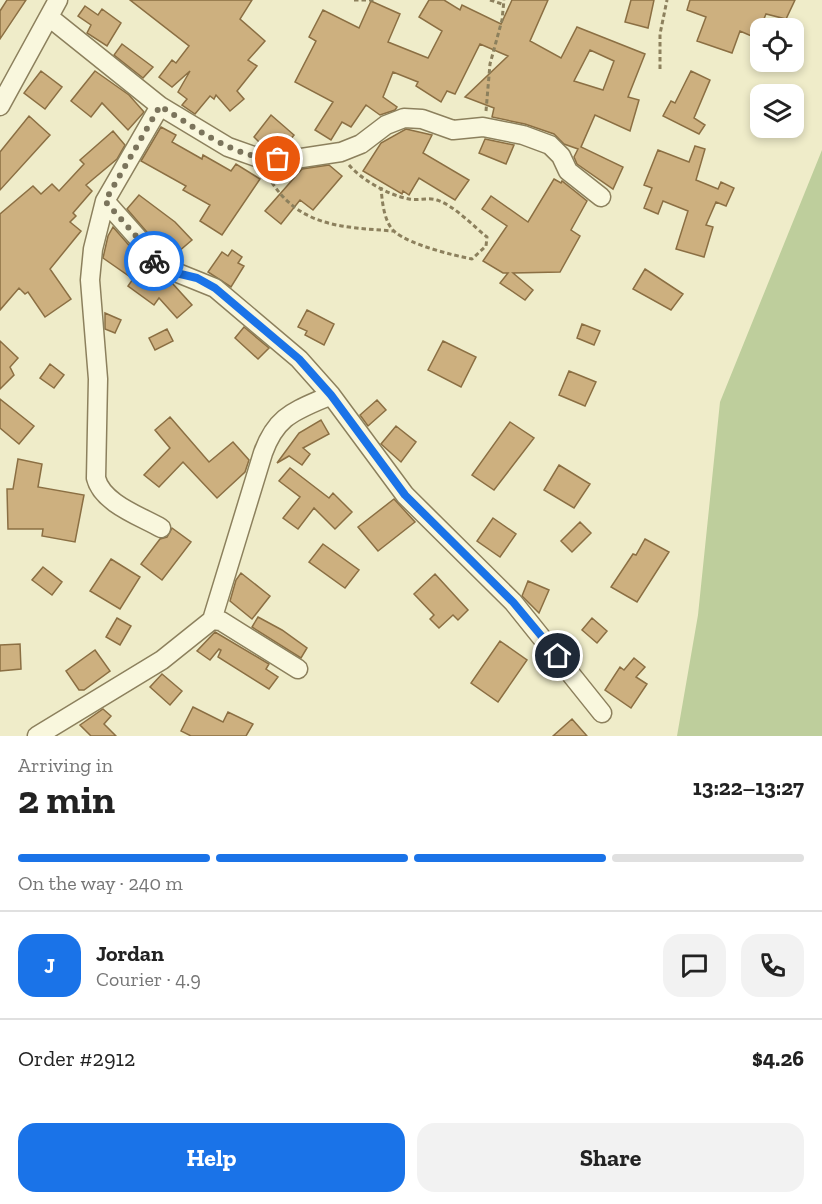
<!DOCTYPE html>
<meta charset="utf-8">
<style>
body{margin:0;font-family:"Zilla Slab",serif;background:#f2f2f2;color:#222;height:100vh;display:flex;flex-direction:column;font-size:22px;white-space:nowrap}
*{box-sizing:border-box;margin:0}
p{font-size:20px;color:#767676}
.icon{flex:none;width:33px;height:33px;fill:none;stroke:currentColor;stroke-width:2;stroke-linecap:round;stroke-linejoin:round}
.map{position:relative;height:736px;overflow:hidden}
.side{display:flex;flex-direction:column;background:#fff;flex:1}
.side>*{flex:none}
.buttons{position:absolute;left:750px;top:18px;display:grid;gap:12px}
.buttons a{display:grid;place-items:center;width:54px;height:54px;border-radius:12px;background:#fff;box-shadow:0 3px 9px #0003;font-size:30px}
.pin{position:absolute;display:grid;place-items:center;width:51px;height:51px;color:#fff;margin:-26px;border:3px solid #fff;border-radius:50%;box-shadow:0 2px 6px #0007}
.courier{position:absolute;display:grid;place-items:center;width:60px;height:60px;margin:-30px;border:4px solid #1a73e8;border-radius:50%;background:#fff;color:#222;box-shadow:0 2px 8px #0007}
.head em{font-style:normal;font-weight:700}
.head div{display:flex;flex-direction:column-reverse}
.head{display:flex;align-items:center;justify-content:space-between;height:102px;padding:0 18px}
h1{font-size:39px;font-weight:700;line-height:45px}
.bar{display:grid;grid-template-columns:repeat(4,1fr);gap:9px 6px;align-content:center;height:72px;padding:0 18px}
.bar i{height:8px;border-radius:4px;background:#e0e0e0}
.bar .on{background:#1a73e8}
.bar p{grid-column:span 4}
.line{display:flex;align-items:center;gap:15px;padding:0 18px;border-top:2px solid #e0e0e0}
.line div{flex:1}
.round{display:grid;place-items:center;flex:none;width:63px;height:63px;border-radius:18px;background:#f2f2f2}
.button{display:flex;gap:12px;margin-top:auto;padding:12px 18px}
.button a{flex:1;height:69px;border-radius:18px;background:#1a73e8;color:#fff;font-size:24px;font-weight:700;line-height:69px;text-align:center}
.button a+a{background:#f2f2f2;color:#222}
.map>svg:first-child{display:block}
.green{fill:#bece9c}
.building{fill:#cdb07f;stroke:#8b6f43;stroke-width:1.5;fill-rule:evenodd}
.lines{fill:none;stroke-linecap:round;stroke-linejoin:round}
.minor-casing{stroke:#8c805d;stroke-width:21}
.path{stroke:#8c805d;stroke-width:3;stroke-dasharray:4.5 3;stroke-linecap:butt}
.minor{stroke:#f9f7dd;stroke-width:18}
.done{stroke:#7b745c;stroke-width:6;stroke-dasharray:0 10.8}
.route{stroke:#1a73e8;stroke-width:8}
</style>
<div class="map">
<svg width="822" height="736" viewBox="0 0 822 736">
<rect width="100%" height="100%" fill="#efecc9"/>
<!-- green -->
<path class="green" d="M822,150V736H677L698,615L720,402Z"/>
<!-- building -->
<path class="building" d="M7,0H26L0,39V11Z
M130,0H252L240,19L265,41L248,60L257,66L237,91L244,99L230,111L216,95L214,99L210,96L195,114L182,105L187,99L178,92L190,71L172,87L159,77L172,60L176,63L189,46Z
M429,0H444L460,10L462,5L501,24L512,0H548L530,41L561,58L577,27L645,54L628,97L639,100L630,131L595,115L581,147L623,167L613,189L577,164L574,157L578,149L564,144L554,134L525,124L492,117L494,108L465,97L508,56L480,44L455,94L447,91L441,102L416,86L418,82L393,72L383,97L397,107L395,110L380,115L366,105L351,127L342,122L331,140L315,130L333,102L295,82L316,41L309,37L323,10L359,28L371,1L400,14L388,42L428,58L442,31L419,17ZM590,50L614,61L603,90L574,81Z
M631,0H654L648,28L625,22Z
M690,0H795L786,19L766,14L756,38L740,31L732,53L697,41L706,17L687,10Z
M85,6L98,15L102,9L121,23L107,46L87,33L91,25L78,16Z
M122,44L153,67L143,78L114,55Z
M41,71L62,87L45,109L24,93Z
M95,71L129,95L144,112L128,130L102,103L91,117L71,101Z
M691,71L710,80L694,118L705,125L699,134L663,116L671,101L675,103Z
M271,115L294,135L284,148L275,140L265,148L254,137Z
M29,116L50,135L0,190V152Z
M161,127L176,135L172,142L202,159L203,155L231,171L236,164L260,179L222,235L200,221L210,205L183,190L186,186L141,161Z
M406,129L432,135L423,153L469,180L455,200L419,178L409,195L403,191L402,194L363,171L381,143Z
M113,131L125,145L117,159L86,185L92,191L73,213L76,216L70,222L81,231L50,269L71,299L45,317L28,292L25,294L19,288L0,310V214L33,186L41,194L52,184L59,191L84,164L80,160Z
M485,139L514,145L506,164L479,153Z
M695,146L705,149L696,180L718,189L721,182L734,188L726,206L716,202L706,225L713,227L704,257L676,249L688,211L663,201L658,214L644,208L652,188L644,185L658,150L689,162Z
M329,165L342,176L313,210L300,200L281,224L265,211L302,169Z
M554,179L561,183L562,181L587,201L571,230L580,236L560,272L513,273L533,290L525,300L500,283L508,273H503L483,261L507,226L482,209L491,196L528,222Z
M139,195L175,222L192,240L171,258L157,249L152,238L127,209Z
M113,227L134,251L139,263L153,275L172,283L192,305L177,318L159,298L154,305L128,286L133,279L103,258L108,236Z
M232,250L242,257L238,263L244,266L231,287L208,272L222,252L228,256Z
M645,269L683,294L671,310L633,289Z
M307,310L334,324L324,345L305,335L307,331L298,327Z
M105,313L121,320L115,333L105,329Z
M582,324L600,331L594,345L577,338Z
M244,327L269,348L258,359L235,338Z
M167,329L173,341L155,350L149,338Z
M0,341L18,358L10,367L14,375L0,389Z
M443,341L476,357L461,387L428,370Z
M50,364L64,375L54,388L40,378Z
M569,371L596,382L585,406L559,395Z
M0,399L34,426L19,444L0,428Z
M377,400L386,410L368,426L360,415Z
M170,417L209,462L233,442L249,460L245,472L217,498L183,462L159,487L144,475L170,448L155,430Z
M321,420L329,434L303,448L310,454L302,465L289,456L277,463L299,433Z
M510,422L534,438L494,490L472,475Z
M396,426L416,442L401,462L381,444Z
M18,459L42,464L38,487L84,495L75,542L42,536L43,529H8L7,489H13Z
M559,465L590,484L574,508L544,490Z
M290,468L329,498L333,493L352,512L335,529L314,508L298,529L283,518L300,497L279,481Z
M394,499L415,522L378,551L358,527Z
M493,518L516,534L500,557L477,541Z
M580,522L591,533L572,552L561,541Z
M172,528L191,542L162,580L141,564L160,539L167,537Z
M645,539L669,552L637,602L611,587L633,554L636,555Z
M323,544L359,570L345,588L309,562Z
M111,559L140,577L120,609L90,591Z
M43,567L62,582L52,595L32,580Z
M241,573L270,596L252,619L230,601L236,580Z
M435,574L468,610L458,620L453,615L439,628L430,619L434,615L414,594Z
M528,581L549,590L539,613L522,596Z
M258,617L282,630L307,648L301,658L252,627Z
M117,618L131,626L120,645L106,637Z
M592,618L607,631L597,643L582,630Z
M215,632L269,664L266,669L278,677L269,689L218,657L221,650L219,649L210,660L197,651Z
M500,641L527,660L498,702L471,683Z
M20,644L21,669L0,671V645Z
M95,650L110,671L84,690H79L66,671Z
M634,658L645,667L636,677L647,684L631,708L605,690L620,667L624,670Z
M162,674L182,691L170,705L150,687Z
M193,707L223,722L228,712L253,724L246,736H191L181,731Z
M103,709L111,716L104,724L116,736H91L80,725Z
M572,719L587,736H553Z"/>
<g class="lines">
<defs>
<path id="minor" d="M49,17L160,106L228,147L262,159H295L341,152L361,144L386,125L404,118L422,119L453,130L483,127L523,135L550,145L561,156L568,171L601,197
M0,106L58,0
M160,106L105,201L93,249L90,280L98,379L96,478C102,503 140,516 161,528
M105,201L144,245L147,255L158,265L215,288L299,359L331,395L405,495L513,602L602,713
M212,620L263,453C277,414 296,411 331,395
M37,736L162,660L212,620L221,621L298,669"/>
</defs>
<!-- minor casing -->
<use href="#minor" class="minor-casing"/>
<!-- path -->
<path class="path" d="M354,0H375
M490,0L502,4
M660,69V34L667,0
M486,111L490,64L502,20L504,0
M349,165C362,180 388,195 409,199C418,201 428,197 437,200C455,206 473,226 487,237L486,246L472,259C452,255 411,245 395,232C384,223 382,201 381,187
M268,176C297,227 341,227 393,231"/>
<!-- minor -->
<use href="#minor" class="minor"/>
</g>
<g class="lines">
<!-- done -->
<path class="done" d="M154,261L147,255L144,245L105,201L160,106C196,128 235,159 278,159"/>
<!-- route -->
<path class="route" d="M154,261L172,272L197,278L215,288L299,359L331,395L405,495L513,602L558,656"/>
</g>
</svg>
<div class="buttons">
<a><svg class="icon" aria-label="locate" viewBox="0 0 24 24"><circle cx="12" cy="12" r="6"/><path d="M12 2v4M12 18v4M2 12h4M18 12h4"/></svg></a>
<a><svg class="icon" aria-label="layers" viewBox="0 0 24 24"><path d="M12 4l9 5-9 5-9-5zM3 14l9 5 9-5"/></svg></a>
</div>
<div class="pin" style="left:278px;top:159px;background:#ea580c"><svg class="icon" aria-label="bag" viewBox="0 0 24 24"><path d="M5 8h14l-1 12H6zM9 8a3 3 0 0 1 6 0"/></svg></div>
<div class="pin" style="left:558px;top:656px;background:#1f2937"><svg class="icon" aria-label="home" viewBox="0 0 24 24"><path d="M3 11l9-7 9 7M6 9v11h12V9"/></svg></div>
<div class="courier" style="left:154px;top:261px"><svg class="icon" aria-label="bike" viewBox="0 0 24 24"><circle cx="6" cy="16" r="4"/><circle cx="18" cy="16" r="4"/><path d="M6 16l4-8h5l3 8M10 8l3 8H6M13 5h3"/></svg></div>
</div>
<section class="side">
<div class="head"><div><h1>2 min</h1><p>Arriving in</p></div><em>13:22–13:27</em></div>
<div class="bar"><i class="on"></i><i class="on"></i><i class="on"></i><i></i><p>On the way · 240 m</p></div>
<div class="line" style="height:108px"><b class="round" style="background:#1a73e8;color:#fff">J</b><div><b>Jordan</b><p>Courier · 4.9</p></div><a class="round"><svg class="icon" aria-label="chat" viewBox="0 0 24 24"><path d="M4 5h16v11H9l-5 4z"/></svg></a><a class="round"><svg class="icon" aria-label="phone" viewBox="0 0 24 24"><path d="M5 4h4l2 5-3 2q2 4 5 5l2-3 5 2v4C11 20 4 13 5 4z"/></svg></a></div>
<div class="line" style="height:78px"><div>Order #2912</div><b>$4.26</b></div>
<div class="button"><a>Help</a><a>Share</a></div>
</section>
